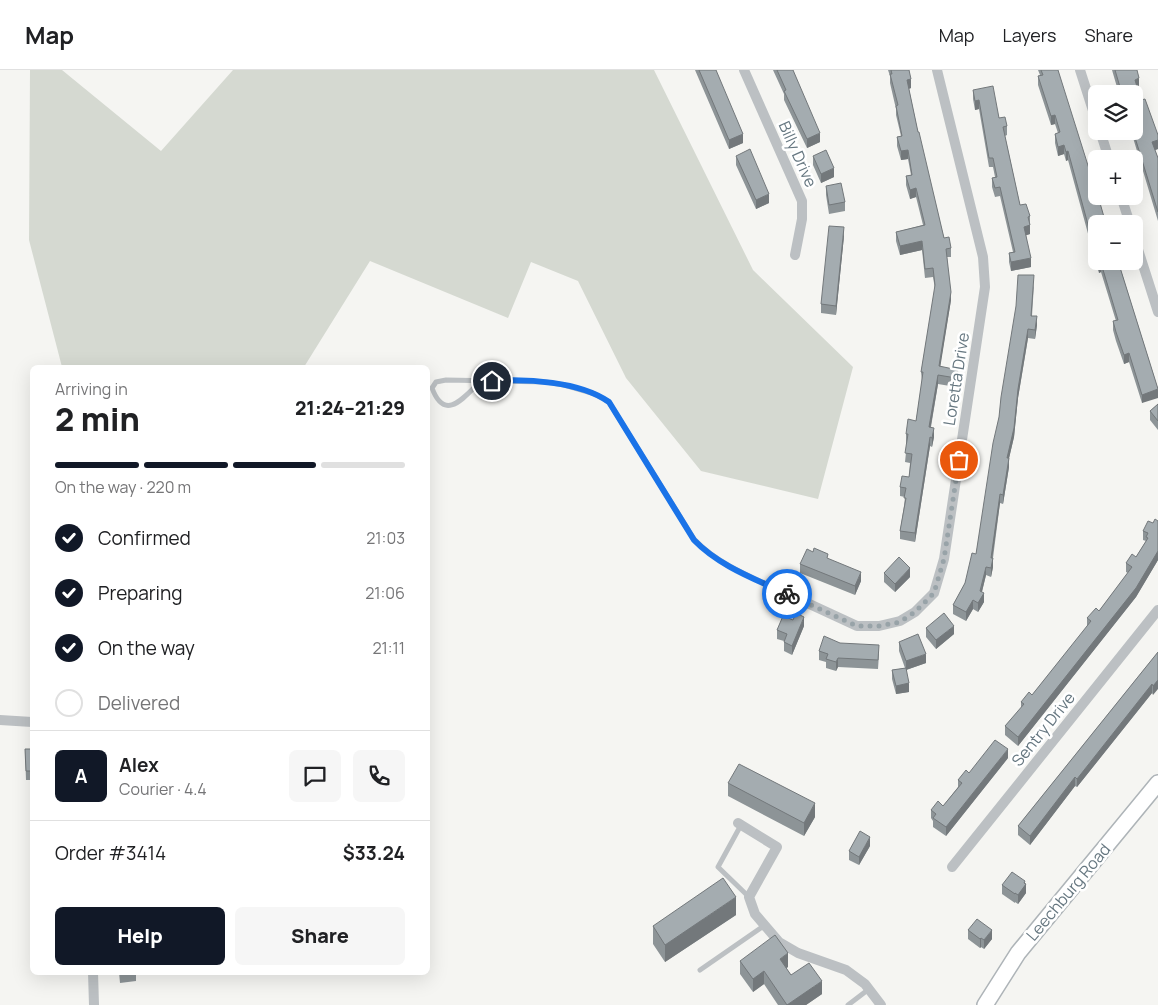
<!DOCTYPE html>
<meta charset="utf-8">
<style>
body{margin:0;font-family:Manrope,sans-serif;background:#f6f6f6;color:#202124;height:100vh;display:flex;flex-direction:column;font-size:19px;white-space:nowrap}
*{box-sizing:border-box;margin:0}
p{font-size:16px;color:#757577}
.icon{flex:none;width:28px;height:28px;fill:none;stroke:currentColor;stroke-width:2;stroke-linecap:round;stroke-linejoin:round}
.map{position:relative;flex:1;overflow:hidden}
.panel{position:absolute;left:30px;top:295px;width:400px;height:610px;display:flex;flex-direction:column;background:#fff;border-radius:8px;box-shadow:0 5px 20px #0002}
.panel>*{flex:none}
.tools{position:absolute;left:1088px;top:15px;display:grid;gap:10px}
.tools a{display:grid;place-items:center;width:55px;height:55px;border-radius:8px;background:#fff;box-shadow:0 5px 20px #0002;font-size:25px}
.pin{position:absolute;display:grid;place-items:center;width:42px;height:42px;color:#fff;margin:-21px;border:2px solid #fff;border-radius:50%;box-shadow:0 1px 5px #0007}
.courier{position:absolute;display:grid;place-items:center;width:50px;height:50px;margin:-25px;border:4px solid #1a73e8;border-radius:50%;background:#fff;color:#222;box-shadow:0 1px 6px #0007}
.summary em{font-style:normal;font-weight:800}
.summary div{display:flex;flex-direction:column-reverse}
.summary{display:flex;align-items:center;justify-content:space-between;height:85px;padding:0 25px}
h1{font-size:32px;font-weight:800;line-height:38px}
.bar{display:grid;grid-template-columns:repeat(4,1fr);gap:8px 5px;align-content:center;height:60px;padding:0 25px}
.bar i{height:6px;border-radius:4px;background:#e0e0e0}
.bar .current{background:#111827}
.bar p{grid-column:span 4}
.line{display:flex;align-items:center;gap:12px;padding:0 25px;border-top:1px solid #e0e0e0}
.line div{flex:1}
.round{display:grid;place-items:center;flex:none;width:52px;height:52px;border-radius:8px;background:#f6f6f6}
ol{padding:0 25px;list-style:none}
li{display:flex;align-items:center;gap:15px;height:55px}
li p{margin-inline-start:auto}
li .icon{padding:5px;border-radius:50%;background:#111827;color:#fff;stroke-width:4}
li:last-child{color:#757577}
li i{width:28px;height:28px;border:2px solid #e0e0e0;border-radius:50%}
.cta{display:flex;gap:10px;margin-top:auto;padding:10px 25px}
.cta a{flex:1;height:58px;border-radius:8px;background:#111827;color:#fff;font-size:20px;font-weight:800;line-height:58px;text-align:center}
.cta a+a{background:#f6f6f6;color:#202124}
header{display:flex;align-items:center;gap:30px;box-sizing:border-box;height:70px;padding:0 25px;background:#fff;border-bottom:1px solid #e0e0e0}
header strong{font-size:24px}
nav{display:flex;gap:28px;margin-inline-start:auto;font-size:18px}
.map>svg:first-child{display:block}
.green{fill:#d5d9d1}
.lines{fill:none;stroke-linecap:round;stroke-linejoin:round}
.secondary-casing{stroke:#aeb4b8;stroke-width:18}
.lane{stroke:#bcc0c3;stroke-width:5}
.street{stroke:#bcc0c3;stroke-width:10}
.secondary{stroke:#fff;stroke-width:15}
.wall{fill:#8d9497}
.shaded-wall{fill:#73787b}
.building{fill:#a4acb0;stroke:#73787b}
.done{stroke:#98a3a8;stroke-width:5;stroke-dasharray:0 9}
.route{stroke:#1a73e8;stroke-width:6}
.labels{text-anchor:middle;stroke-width:5;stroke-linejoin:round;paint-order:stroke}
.street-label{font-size:16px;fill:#667780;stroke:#fff}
</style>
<header>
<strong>Map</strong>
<nav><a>Map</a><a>Layers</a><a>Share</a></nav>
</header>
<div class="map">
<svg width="1158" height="935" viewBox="0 0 1158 935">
<rect width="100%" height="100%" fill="#f5f5f2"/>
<!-- green -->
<path class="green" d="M30,0H62L161,81L233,0H654L753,200L853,297L818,429L701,401L626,308L578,211L531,192L508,248L370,191L304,297H62L29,170Z"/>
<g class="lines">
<defs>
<path id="secondary" d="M985,935L1018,883L1158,713"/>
</defs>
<!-- secondary casing -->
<use href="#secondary" class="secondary-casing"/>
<!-- lane -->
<path class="lane" d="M480,312C464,327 445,353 432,318L436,312L446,310L546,312L564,315L595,324L609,332L612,337L694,469C719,496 757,509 790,525
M741,755L718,797L749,827
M700,900L765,855
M848,935L869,919"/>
<!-- street -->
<path class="street" d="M744,0L802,131V149L795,185
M1080,0L1096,50
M1100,61L1109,89
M1121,126L1130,154
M1134,167L1158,242
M790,525L857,556H879L900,551L915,542L934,523L944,489L985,217L983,187L937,0
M0,650L32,652
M738,753L777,777L749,827L755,844L779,872L798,883L846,900L865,914L881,935
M952,797L1158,540
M93,902L94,935"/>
<!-- secondary -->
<use href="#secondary" class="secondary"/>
</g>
<!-- wall -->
<path class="wall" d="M695,0H716L743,73L729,79Z
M773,0H793L820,72L807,78L784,30V24Z
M888,0H909L911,18L909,19L918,62L944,168L951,178V187H947L951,230L940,296L958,309L956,317L938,314L931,357L934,367L932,377L930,376L915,472L900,469V461L904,436L905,427L900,426V417L909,407L910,393L905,392L907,373H906V364L916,351L922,311L921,302L935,219L933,207L925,208L922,180L900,185L896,171V162L923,155L916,127L910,129L906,115V106L911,105L908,89L901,90L897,76V67L901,66L896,45V39L890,13V6Z
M1038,0H1058L1096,154V191H1118L1158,319L1142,333L1129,292L1124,294L1116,271L1113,260V251H1116L1101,202L1099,203L1096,194V187L1090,171L1068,90L1066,91L1064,84L1058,86L1055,73V64L1058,63L1055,54L1051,55L1038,15V6L1040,5Z
M1112,0H1137L1139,17L1138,18L1141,30L1158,65V79L1155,80L1158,88V151L1131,61H1134V24H1119Z
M973,20L1007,56V65L1005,66L1020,135L1030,146V164L1026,165L1031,197L1011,201L1009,192V183L1013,182L1000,126L995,127L992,117V108L995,107L993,97H989L979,39L975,40L973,29Z
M736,86L769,133L756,139L736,95Z
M813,86L834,107L821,113L813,95Z
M826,116L845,132V141L829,144L826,125Z
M844,166L836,245L821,243V234Z
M1034,214L1032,246L1037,255L1035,269L1028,268L1018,328L1014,367L1009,388V397L1003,434L1000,433L993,488V497L991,507L986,505L982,522L984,532L978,542L973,539L966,551L953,544V535L965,513L976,484L999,347Z
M1158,334V360L1150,350V341Z
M1158,451V490L1136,527L1018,676L1005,665V656L1021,638V632L1032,625L1087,557V548L1099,541L1128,503L1126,502V493L1136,487L1146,471L1143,470V461L1153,453Z
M828,489L861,511L855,525L800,503V494Z
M884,503L910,507L895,522L884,512Z
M793,550L804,556L792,585L784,581V571L777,569V560Z
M926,558L954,564L936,579L926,567Z
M899,572L926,593L906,600L909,622L896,624L892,609V600L905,598L899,581Z
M840,573L879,584L878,599L838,597L836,601L826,598V592L819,590V581Z
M1158,582L1153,625L1152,623L1077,717L1075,716L1030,775L1018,765V756Z
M25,679H32V710H26Z
M1008,688L946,766L933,757V751L931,748V740L943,736L958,717V710L969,703Z
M728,713L815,747L804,766L728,726Z
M870,776L859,795L849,790V781Z
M1025,813L1026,823L1018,834L1015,832V833L1002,824V815Z
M736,845L665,892L653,874V856Z
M968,860L992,869L984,879L981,877L980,878L968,869Z
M740,891L788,897L786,898L791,905L822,924L806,935H778L764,914L753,922L740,904Z
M119,902H136V911L120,913Z"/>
<!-- shaded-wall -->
<path class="shaded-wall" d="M1139,8V17L1135,19V10Z
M911,9V18L907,19V10Z
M979,30V39L975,40V31Z
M1055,45V54L1051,55V46Z
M820,63V72L807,78V69Z
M743,64V73L729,79V70Z
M1158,70V79L1152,81V72Z
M1064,75V84L1058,86V77Z
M908,80V89L901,90V81Z
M1068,81V90L1066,91V82Z
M834,98V107L821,113V104Z
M916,118V127L910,129V120Z
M769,124V133L756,139V130Z
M1030,155V164L1024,166V157Z
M844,157V166L836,245V236Z
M922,171V180L900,185V176Z
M1031,188V197L1011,201V192Z
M1101,193V202L1099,203V194Z
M951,222V230L939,305V296Z
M1037,246V255L1035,269V260Z
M1028,259V268L1018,328L1014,367L1007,397V388Z
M1129,283V292L1124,294V285Z
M958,300V309L956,317V308Z
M938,305V314L929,366V357Z
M1158,319V328L1142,333V325Z
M934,358V367L932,377V368Z
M930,367V376L915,472V463Z
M1009,388V397L1003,434V425Z
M1000,424V433L991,496L993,488V497L991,507V488Z
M1158,481V490L1136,527L1018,676V667Z
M986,497V505L980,529L984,523V532L978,542V533Z
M910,498V507L895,522V514Z
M861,502V511L855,525V516Z
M973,530V539L966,551V542Z
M804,547V556L792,585V576Z
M954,556V564L936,579V570Z
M926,584V593L906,600V591Z
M838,588V597L836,601V592Z
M1158,605V619L1153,625V616Z
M909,613V622L896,624V616Z
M1152,614V623L1077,717V709Z
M1008,679V688L946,766V757Z
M1075,707V716L1030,775V766Z
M815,733V747L804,766V753Z
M870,767V776L859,795V787Z
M1025,811V815L1026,814V823L1018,834V825Z
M736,827V845L665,892V875Z
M992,860V869L984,879V870Z
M981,868V877L980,878V869Z
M788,883V897L780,902V889Z
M764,901V914L753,922V909Z
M822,911V924L806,935H787Z"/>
<!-- building -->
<path class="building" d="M699,0H716L743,64L729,70Z
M777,0H793L820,63L807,69L784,21L786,20Z
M891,0H909L911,9L907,10L918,62H919L944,168L949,167L951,178L946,179L951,222L939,296L958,300L956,308L938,305L929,357L934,358L932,368L930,367L915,463L900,461L906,428H904L906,418L900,417L902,406L909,407L912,384L905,383L908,364H906L908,349L916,351L923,302H921L935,215L933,198L925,199L922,171L900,176L896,162L925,155L916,118L910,120L906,106L912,105L908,80L901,81L897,67L902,66L896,36L898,35L890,4H892Z
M1041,0H1058L1096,121V126H1098L1106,154H1096V178L1090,162L1068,81L1066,82L1064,75L1058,77L1055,64L1060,62L1055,45L1051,46L1038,6L1043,5Z
M1115,0H1137L1139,8L1135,10L1141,30L1145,29L1158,65V70L1152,72L1158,88V142L1133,61L1134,24H1122Z
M993,16L999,48L1005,47L1007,56L1003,57L1020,135L1026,134L1030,146L1028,147L1030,155L1024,157L1031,188L1011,192L1009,183L1015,182L1000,117L995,118L992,108L997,107L993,88H989L979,30L975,31L973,20Z
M750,79L769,124L756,130L736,86Z
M826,80L834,98L821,104L813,86Z
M841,113L845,132L829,135L826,116Z
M829,156L844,157L836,236L821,234Z
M1098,191H1118L1158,319L1142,325L1129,283L1124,285L1116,262L1113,251L1118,250L1101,193L1099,194Z
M1018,205H1034L1031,246H1037L1035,260L1028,259L1018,319L1014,358L1007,388H1009L1003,425L1000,424L991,488H993L991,498L986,497L980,521L984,523L978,533L973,530L966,542L953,535L965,513L972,483L976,484L993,373L999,347L1001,327L1016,236Z
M1158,334V351L1150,341Z
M1155,449L1158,451V481L1136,518L1018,667L1005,656L1024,634L1021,632L1029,622L1032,625L1091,551L1087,548L1096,538L1099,541L1132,497L1126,493L1132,484L1136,487L1148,468L1146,467L1148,463L1143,461L1148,451L1153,453Z
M814,478L828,484L827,488L861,502L855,516L800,494L807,479L813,482Z
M899,487L910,498L895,514L884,503Z
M796,543L804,547L792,576L784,572L787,564L777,560L783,546L793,550Z
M944,543L954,556L936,570L926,558Z
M918,564L926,584L906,591L899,572Z
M824,566L840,573L879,575L878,590L838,588L836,592L826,589L828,584L819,581Z
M1158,582V610L1153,616L1152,614L1077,709L1075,707L1030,766L1018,756Z
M906,598L909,613L896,616L892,600Z
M995,670L1008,679L946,757L933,748L936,744L931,740L938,731L943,736L962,713L958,710L966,700L969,703Z
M25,679H32V701H26Z
M739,694L815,733L804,753L728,713Z
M860,761L870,767L859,787L849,781Z
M1012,802L1025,811L1024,813L1026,814L1018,825L1015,823V824L1002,815Z
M723,808L736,827L665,875L653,856Z
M977,849L992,860L984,870L981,868L980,869L968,860Z
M775,865L788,883L780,889L791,905L809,893L822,911L787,935L764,901L753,909L740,891Z"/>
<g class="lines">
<!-- done -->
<path class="done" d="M787,524L857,556H879L900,552L915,542L934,523L944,489L959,390"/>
<!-- route -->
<path class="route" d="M492,311C527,309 579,311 609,332L694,470C719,496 755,509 787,524"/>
</g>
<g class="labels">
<!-- street labels -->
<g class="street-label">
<text transform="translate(798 84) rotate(66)" y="6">Billy Drive</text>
<text transform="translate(956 309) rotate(-81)" y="6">Loretta Drive</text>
<text transform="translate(1043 659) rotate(-51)" y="6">Sentry Drive</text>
<text transform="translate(1068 822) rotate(-50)" y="6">Leechburg Road</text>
</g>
</g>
</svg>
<div class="tools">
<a><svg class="icon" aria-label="layers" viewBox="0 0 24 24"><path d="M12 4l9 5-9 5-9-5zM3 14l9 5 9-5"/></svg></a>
<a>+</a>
<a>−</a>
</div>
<div class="pin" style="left:959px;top:390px;background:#ea580c"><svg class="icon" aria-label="bag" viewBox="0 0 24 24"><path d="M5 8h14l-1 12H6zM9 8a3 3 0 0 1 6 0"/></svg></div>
<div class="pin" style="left:492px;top:311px;background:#1f2937"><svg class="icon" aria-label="home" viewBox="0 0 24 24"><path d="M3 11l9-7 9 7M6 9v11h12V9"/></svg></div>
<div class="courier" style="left:787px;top:524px"><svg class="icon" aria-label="bike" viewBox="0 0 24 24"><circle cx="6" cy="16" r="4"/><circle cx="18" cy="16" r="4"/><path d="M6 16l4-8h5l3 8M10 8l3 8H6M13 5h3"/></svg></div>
<section class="panel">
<div class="summary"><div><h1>2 min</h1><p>Arriving in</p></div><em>21:24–21:29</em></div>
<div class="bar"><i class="current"></i><i class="current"></i><i class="current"></i><i></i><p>On the way · 220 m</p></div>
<ol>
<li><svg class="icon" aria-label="check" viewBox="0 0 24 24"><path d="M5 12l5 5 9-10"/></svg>Confirmed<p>21:03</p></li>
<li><svg class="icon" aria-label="check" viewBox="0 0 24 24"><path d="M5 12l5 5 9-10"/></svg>Preparing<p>21:06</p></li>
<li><svg class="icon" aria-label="check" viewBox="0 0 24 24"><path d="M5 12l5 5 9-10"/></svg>On the way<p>21:11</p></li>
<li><i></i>Delivered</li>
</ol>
<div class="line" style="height:90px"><b class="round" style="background:#111827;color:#fff">A</b><div><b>Alex</b><p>Courier · 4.4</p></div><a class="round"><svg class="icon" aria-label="chat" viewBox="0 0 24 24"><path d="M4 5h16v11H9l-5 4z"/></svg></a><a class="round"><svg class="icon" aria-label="phone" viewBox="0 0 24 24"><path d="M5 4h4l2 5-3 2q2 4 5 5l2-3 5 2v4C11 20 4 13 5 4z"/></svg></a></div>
<div class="line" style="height:65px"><div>Order #3414</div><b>$33.24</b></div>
<div class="cta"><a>Help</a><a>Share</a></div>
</section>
</div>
